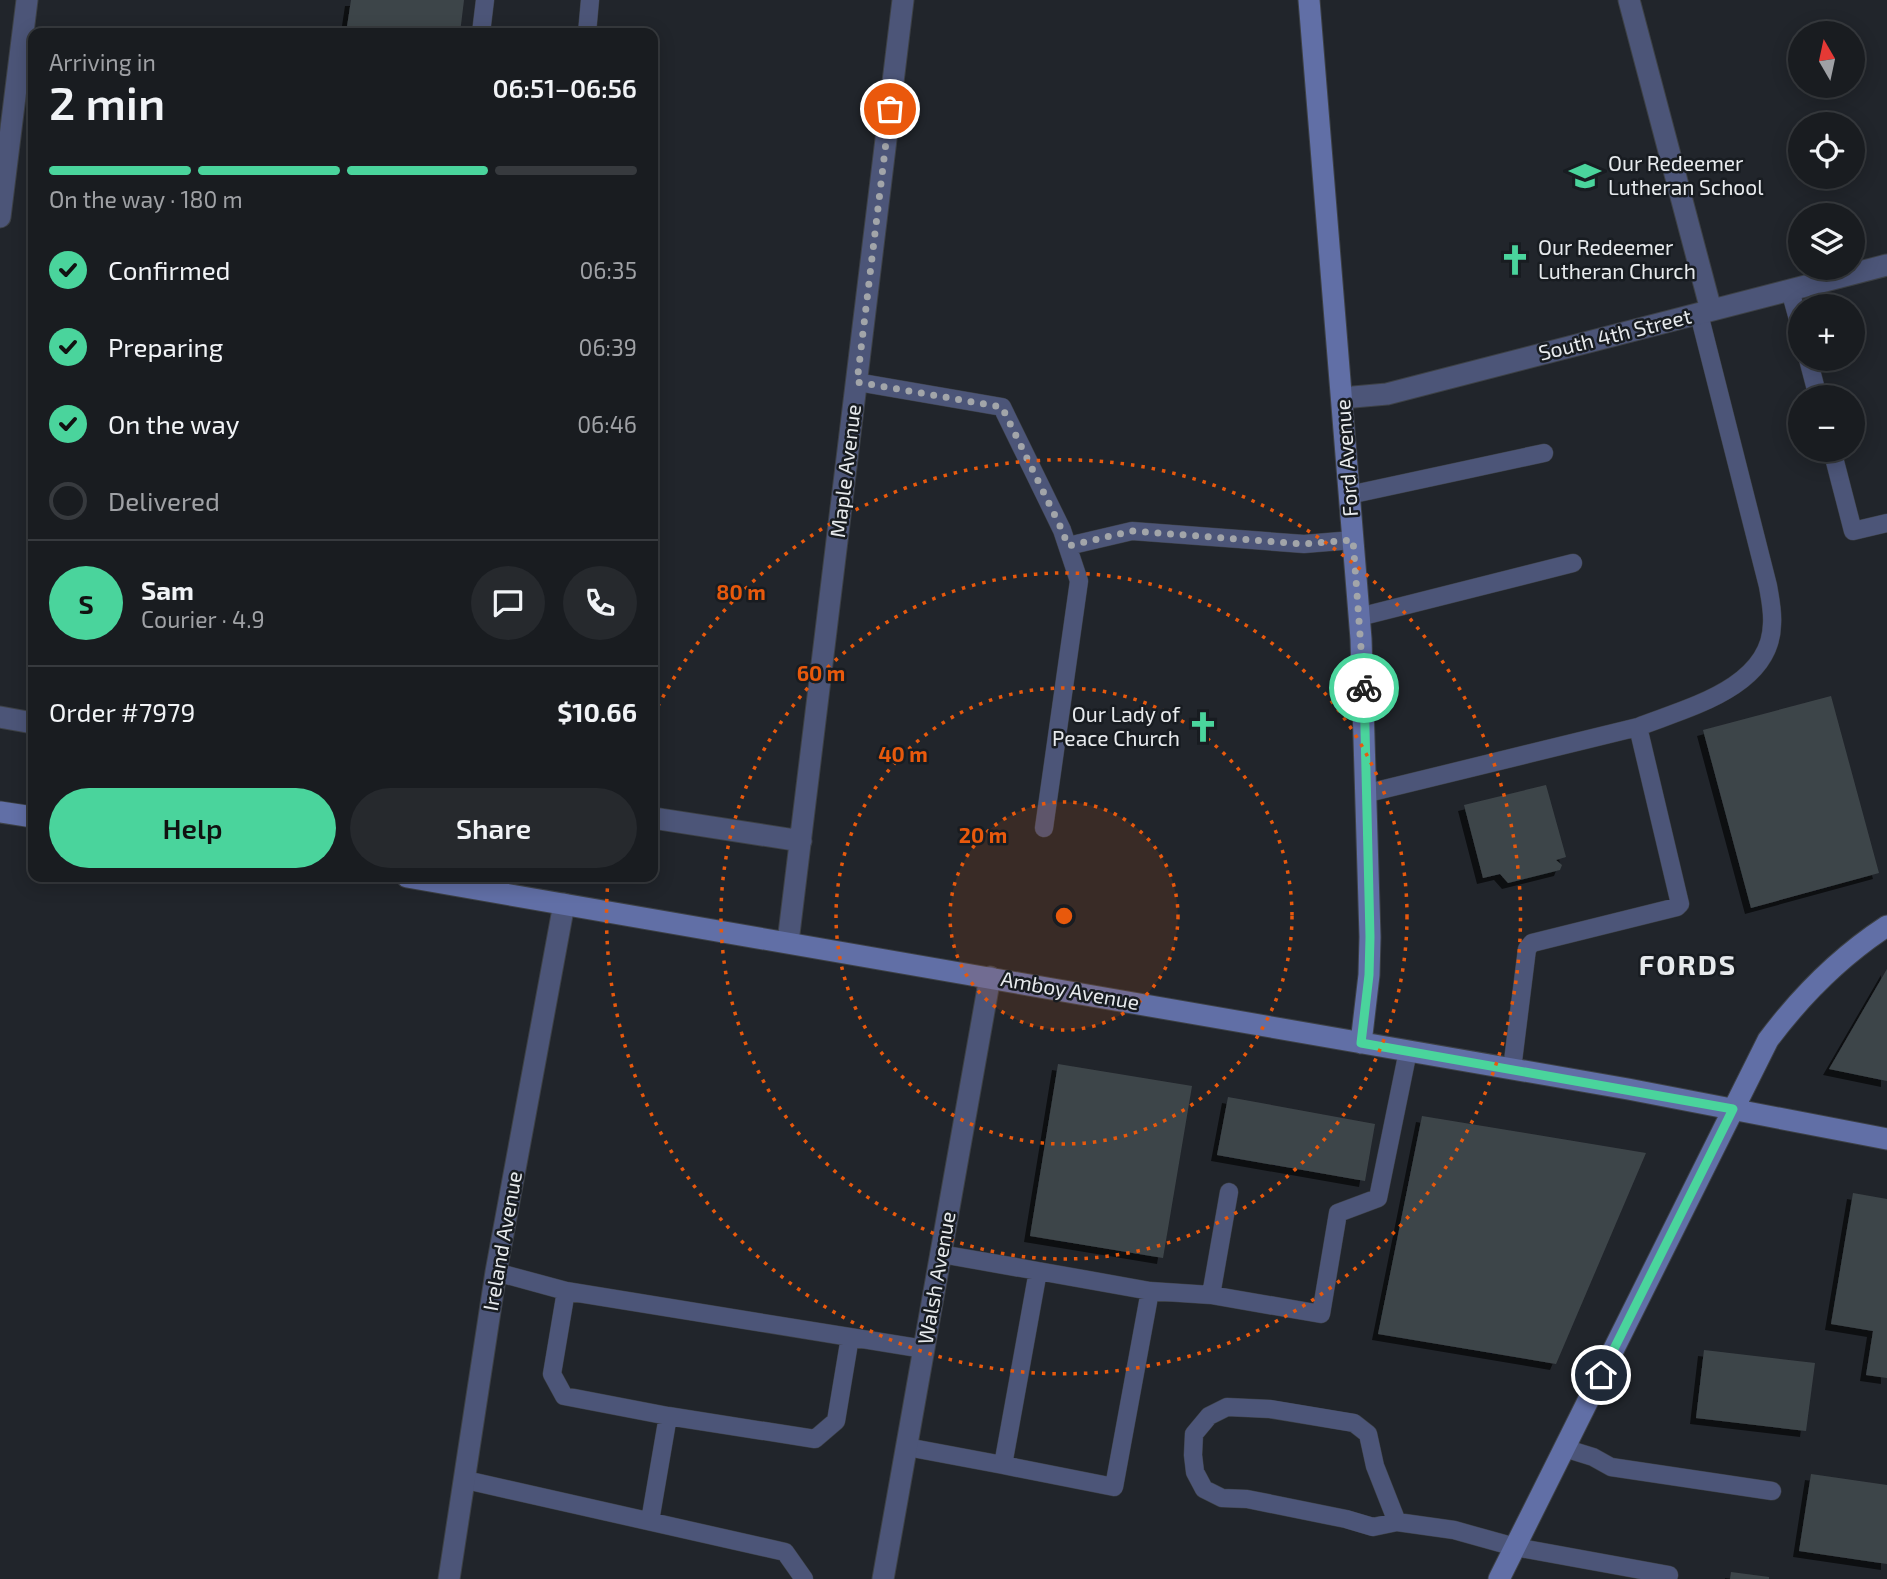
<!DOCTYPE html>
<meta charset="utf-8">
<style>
body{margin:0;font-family:"Exo 2",sans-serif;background:#26292d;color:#f1f3f6;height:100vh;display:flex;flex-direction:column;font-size:26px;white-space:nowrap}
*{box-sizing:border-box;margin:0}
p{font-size:23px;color:#9fa1a5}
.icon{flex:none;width:38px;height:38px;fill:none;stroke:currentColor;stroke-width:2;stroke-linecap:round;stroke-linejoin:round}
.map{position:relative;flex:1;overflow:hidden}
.panel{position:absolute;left:28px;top:28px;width:630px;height:854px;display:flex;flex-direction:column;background:#191c20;border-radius:14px;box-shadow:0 4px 18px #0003,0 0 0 2px #373a3e}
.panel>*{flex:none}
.needle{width:46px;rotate:351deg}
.fabs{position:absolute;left:1788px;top:21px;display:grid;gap:14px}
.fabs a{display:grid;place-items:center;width:77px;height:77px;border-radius:50%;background:#191c20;box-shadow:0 4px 18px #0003,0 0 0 2px #373a3e;font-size:35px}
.pin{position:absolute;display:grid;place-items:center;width:60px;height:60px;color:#fff;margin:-30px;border:4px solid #fff;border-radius:50%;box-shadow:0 2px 7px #0007}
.courier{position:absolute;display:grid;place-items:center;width:70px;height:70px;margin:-35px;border:5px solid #4ad49c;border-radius:50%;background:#fff;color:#222;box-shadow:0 2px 9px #0007}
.summary em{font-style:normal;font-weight:600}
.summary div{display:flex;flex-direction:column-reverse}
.summary{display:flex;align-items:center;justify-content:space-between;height:119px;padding:0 21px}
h1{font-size:46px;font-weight:600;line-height:52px}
.bar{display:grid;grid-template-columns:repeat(4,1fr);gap:10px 7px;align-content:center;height:84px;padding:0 21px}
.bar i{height:9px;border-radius:5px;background:#373a3e}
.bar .selected{background:#4ad49c}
.bar p{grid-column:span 4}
.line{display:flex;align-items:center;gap:18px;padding:0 21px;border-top:2px solid #373a3e}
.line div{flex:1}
.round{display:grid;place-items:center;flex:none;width:74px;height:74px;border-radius:37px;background:#26292d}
ol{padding:0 21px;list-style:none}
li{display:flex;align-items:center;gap:21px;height:77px}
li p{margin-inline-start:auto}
li .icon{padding:7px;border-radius:50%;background:#4ad49c;color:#111;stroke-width:4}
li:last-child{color:#9fa1a5}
li i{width:38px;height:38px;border:4px solid #373a3e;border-radius:50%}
.action{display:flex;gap:14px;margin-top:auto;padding:14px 21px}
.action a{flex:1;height:80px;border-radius:42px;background:#4ad49c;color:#111;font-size:28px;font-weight:600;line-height:80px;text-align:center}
.action a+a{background:#26292d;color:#f1f3f6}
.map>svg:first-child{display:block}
.building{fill:#3e4549;filter:url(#shadow)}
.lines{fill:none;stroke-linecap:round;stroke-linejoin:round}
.lane-casing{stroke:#3d4146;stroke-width:19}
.street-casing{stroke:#3d4146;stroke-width:23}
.secondary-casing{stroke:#3d4146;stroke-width:23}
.lane{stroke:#4c5578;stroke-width:18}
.street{stroke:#4c5578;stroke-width:21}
.secondary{stroke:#616fa6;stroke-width:21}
.done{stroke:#a2a5a9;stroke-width:7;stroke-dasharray:0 12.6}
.route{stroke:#4ad49c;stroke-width:9}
.ring{fill:none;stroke:#e8590c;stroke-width:3.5;stroke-dasharray:3.5 7}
.labels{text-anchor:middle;stroke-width:5;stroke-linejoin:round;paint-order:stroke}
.poi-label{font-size:21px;fill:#e7eaed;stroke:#181c21;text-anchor:start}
.street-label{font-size:21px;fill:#e7eaed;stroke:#181c21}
.district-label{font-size:28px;font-weight:bold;letter-spacing:2px;fill:#e7eaed;stroke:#181c21}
.centre{fill:#e8590c;stroke:#181c21;stroke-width:3.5}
.ring-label{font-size:21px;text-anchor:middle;font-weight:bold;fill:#e8590c;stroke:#181c21;stroke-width:5;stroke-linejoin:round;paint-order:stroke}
</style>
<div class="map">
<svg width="1887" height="1579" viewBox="0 0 1887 1579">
<defs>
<filter id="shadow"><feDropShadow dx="-6" dy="6" stdDeviation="0" flood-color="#0009"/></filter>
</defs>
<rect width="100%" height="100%" fill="#21252b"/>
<!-- building -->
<path class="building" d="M351,0H464L460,33H346Z
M1831,696L1879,873L1751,908L1703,730Z
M1546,785L1566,857L1556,860L1562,865L1560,870L1508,883L1500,874L1483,878L1464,805Z
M1887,969V1081L1829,1069Z
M1058,1064L1192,1086L1163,1258L1030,1236Z
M1228,1097L1375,1124L1365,1181L1217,1155Z
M1422,1116L1646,1153L1556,1364L1378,1334Z
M1853,1193L1887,1199V1378L1866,1375L1873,1331L1831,1324Z
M1704,1350L1815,1363L1806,1431L1696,1418Z
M1811,1474L1887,1485V1564L1799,1551Z
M1731,1572L1769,1577V1579H1730Z"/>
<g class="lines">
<defs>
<path id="lane" d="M481,33L485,0
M587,33L590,0
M1790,290L1801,330
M1808,359L1818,397
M857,382L1002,407L1062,530L1079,581L1044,828
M1832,450L1853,531L1887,523
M1349,495L1544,453
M1068,546L1132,531L1304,544L1353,540
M1359,617L1573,563
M1638,727C1686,708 1771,688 1772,624C1773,611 1770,598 1768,586L1699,314
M1368,793L1638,727L1680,904L1677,907L1532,943L1527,949L1512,1069
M1229,1192L1211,1295L1321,1314L1338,1213L1378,1198L1408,1051
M1038,1271L1150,1291L1211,1295
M496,1272L566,1291L924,1349
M566,1291L552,1374L564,1396L668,1416L815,1439L836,1421L850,1337
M907,1447L1003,1465L1038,1271L941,1254
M1564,1448L1593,1457L1611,1467L1772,1491
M1003,1465L1114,1487L1150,1291
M466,1480L785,1552L804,1579
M650,1521L668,1416
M1397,1522L1375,1466L1368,1434L1354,1423L1270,1409L1227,1407L1209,1416L1194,1434L1193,1455L1195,1472L1204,1489L1222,1498L1247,1499L1346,1519L1373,1527L1397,1522L1454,1530L1515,1547L1669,1575"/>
<path id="street" d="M1629,0L1711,310
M0,217L27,0
M1342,398L1387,394L1887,265
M0,717L33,723
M653,818L801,841
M788,942L903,0
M449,1579L496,1272L564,904
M883,1579L990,977"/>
<path id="secondary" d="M1309,0L1361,639L1370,937L1369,975L1361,1043
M0,812L33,817
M407,877L1628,1089L1887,1139
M1499,1579L1768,1040C1801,996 1841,956 1887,926"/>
</defs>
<!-- lane casing -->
<use href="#lane" class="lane-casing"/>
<!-- street casing -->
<use href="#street" class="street-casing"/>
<!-- secondary casing -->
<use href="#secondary" class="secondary-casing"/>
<!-- lane -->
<use href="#lane" class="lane"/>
<!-- street -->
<use href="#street" class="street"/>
<!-- secondary -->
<use href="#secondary" class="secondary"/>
</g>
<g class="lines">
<!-- done -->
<path class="done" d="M890,109L857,382L1002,407L1062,530L1068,546L1132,531L1304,544L1353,540L1364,688"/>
<!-- route -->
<path class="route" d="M1364,688L1370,937L1369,975L1361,1043L1733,1109L1601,1375"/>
</g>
<!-- distance rings -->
<circle cx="1064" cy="916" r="114" fill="#e8590c" fill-opacity=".12"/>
<g class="ring">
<circle cx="1064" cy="916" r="114"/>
<circle cx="1064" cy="916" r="228"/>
<circle cx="1064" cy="916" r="343"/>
<path d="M653 716A457 457 0 1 1 608 880"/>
</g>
<!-- icons -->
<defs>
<symbol id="school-bare" viewBox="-9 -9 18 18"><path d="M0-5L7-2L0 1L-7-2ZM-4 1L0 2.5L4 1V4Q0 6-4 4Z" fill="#4ad49c" stroke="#181c21" stroke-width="2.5" paint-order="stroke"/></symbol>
<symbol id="church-bare" viewBox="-9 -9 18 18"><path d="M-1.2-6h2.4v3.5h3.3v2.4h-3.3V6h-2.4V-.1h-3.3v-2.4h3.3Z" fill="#4ad49c" stroke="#181c21" stroke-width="2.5" paint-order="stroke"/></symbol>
</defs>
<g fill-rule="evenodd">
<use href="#school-bare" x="1563" y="154" width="44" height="44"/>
<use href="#church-bare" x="1493" y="238" width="44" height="44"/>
<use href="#church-bare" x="1181" y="705" width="44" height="44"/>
</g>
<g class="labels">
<!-- poi labels -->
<g class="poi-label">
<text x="1608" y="171">Our Redeemer<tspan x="1608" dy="24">Lutheran School</tspan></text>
<text x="1538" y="255">Our Redeemer<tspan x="1538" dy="24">Lutheran Church</tspan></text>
<text x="1180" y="722" text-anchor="end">Our Lady of<tspan x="1180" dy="24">Peace Church</tspan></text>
</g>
<!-- street labels -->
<g class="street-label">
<text transform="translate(1615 335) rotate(-14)" y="7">South 4th Street</text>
<text transform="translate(1347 458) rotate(-94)" y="7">Ford Avenue</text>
<text transform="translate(846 471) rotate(-83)" y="7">Maple Avenue</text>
<text transform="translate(1070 991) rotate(10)" y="7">Amboy Avenue</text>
<text transform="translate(503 1241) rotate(-80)" y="7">Ireland Avenue</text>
<text transform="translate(937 1278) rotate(-80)" y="7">Walsh Avenue</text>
</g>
<!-- district labels -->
<g class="district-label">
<text x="1688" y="975">FORDS</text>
</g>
</g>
<circle cx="1064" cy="916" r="10" class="centre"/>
<g class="ring-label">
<text x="741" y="600">80 m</text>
<text x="821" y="681">60 m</text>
<text x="903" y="762">40 m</text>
<text x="983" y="843">20 m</text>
</g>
</svg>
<div class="fabs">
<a><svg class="needle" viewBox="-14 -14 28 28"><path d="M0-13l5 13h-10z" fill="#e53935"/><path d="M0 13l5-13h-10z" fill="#9fa1a5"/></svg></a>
<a><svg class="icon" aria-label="locate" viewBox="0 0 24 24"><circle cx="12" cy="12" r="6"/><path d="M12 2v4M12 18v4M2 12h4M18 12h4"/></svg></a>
<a><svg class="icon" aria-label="layers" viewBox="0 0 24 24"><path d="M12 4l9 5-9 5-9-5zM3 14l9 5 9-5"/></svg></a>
<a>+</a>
<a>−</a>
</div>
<div class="pin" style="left:890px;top:109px;background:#ea580c"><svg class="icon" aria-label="bag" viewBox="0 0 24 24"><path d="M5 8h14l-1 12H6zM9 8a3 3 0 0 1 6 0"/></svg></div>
<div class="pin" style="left:1601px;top:1375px;background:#1f2937"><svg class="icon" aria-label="home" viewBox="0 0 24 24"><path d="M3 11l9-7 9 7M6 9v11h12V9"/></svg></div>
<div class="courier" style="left:1364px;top:688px"><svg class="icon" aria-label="bike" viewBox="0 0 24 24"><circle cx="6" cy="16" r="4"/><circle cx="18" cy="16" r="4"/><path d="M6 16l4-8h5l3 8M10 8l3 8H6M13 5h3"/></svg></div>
<section class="panel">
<div class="summary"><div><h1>2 min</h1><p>Arriving in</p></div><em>06:51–06:56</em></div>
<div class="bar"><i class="selected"></i><i class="selected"></i><i class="selected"></i><i></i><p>On the way · 180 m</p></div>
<ol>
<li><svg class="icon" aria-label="check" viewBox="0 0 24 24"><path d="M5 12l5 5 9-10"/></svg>Confirmed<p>06:35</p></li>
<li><svg class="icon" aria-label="check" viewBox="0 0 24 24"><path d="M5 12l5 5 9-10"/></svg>Preparing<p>06:39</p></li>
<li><svg class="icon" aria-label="check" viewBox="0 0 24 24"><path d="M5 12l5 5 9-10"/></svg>On the way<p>06:46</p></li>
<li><i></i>Delivered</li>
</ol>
<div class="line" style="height:126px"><b class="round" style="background:#4ad49c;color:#111">S</b><div><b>Sam</b><p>Courier · 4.9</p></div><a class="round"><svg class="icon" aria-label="chat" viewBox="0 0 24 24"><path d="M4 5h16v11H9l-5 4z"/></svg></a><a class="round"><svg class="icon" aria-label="phone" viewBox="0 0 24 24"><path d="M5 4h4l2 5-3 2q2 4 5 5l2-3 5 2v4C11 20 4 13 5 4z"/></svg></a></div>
<div class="line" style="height:91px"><div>Order #7979</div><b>$10.66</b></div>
<div class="action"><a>Help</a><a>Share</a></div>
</section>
</div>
